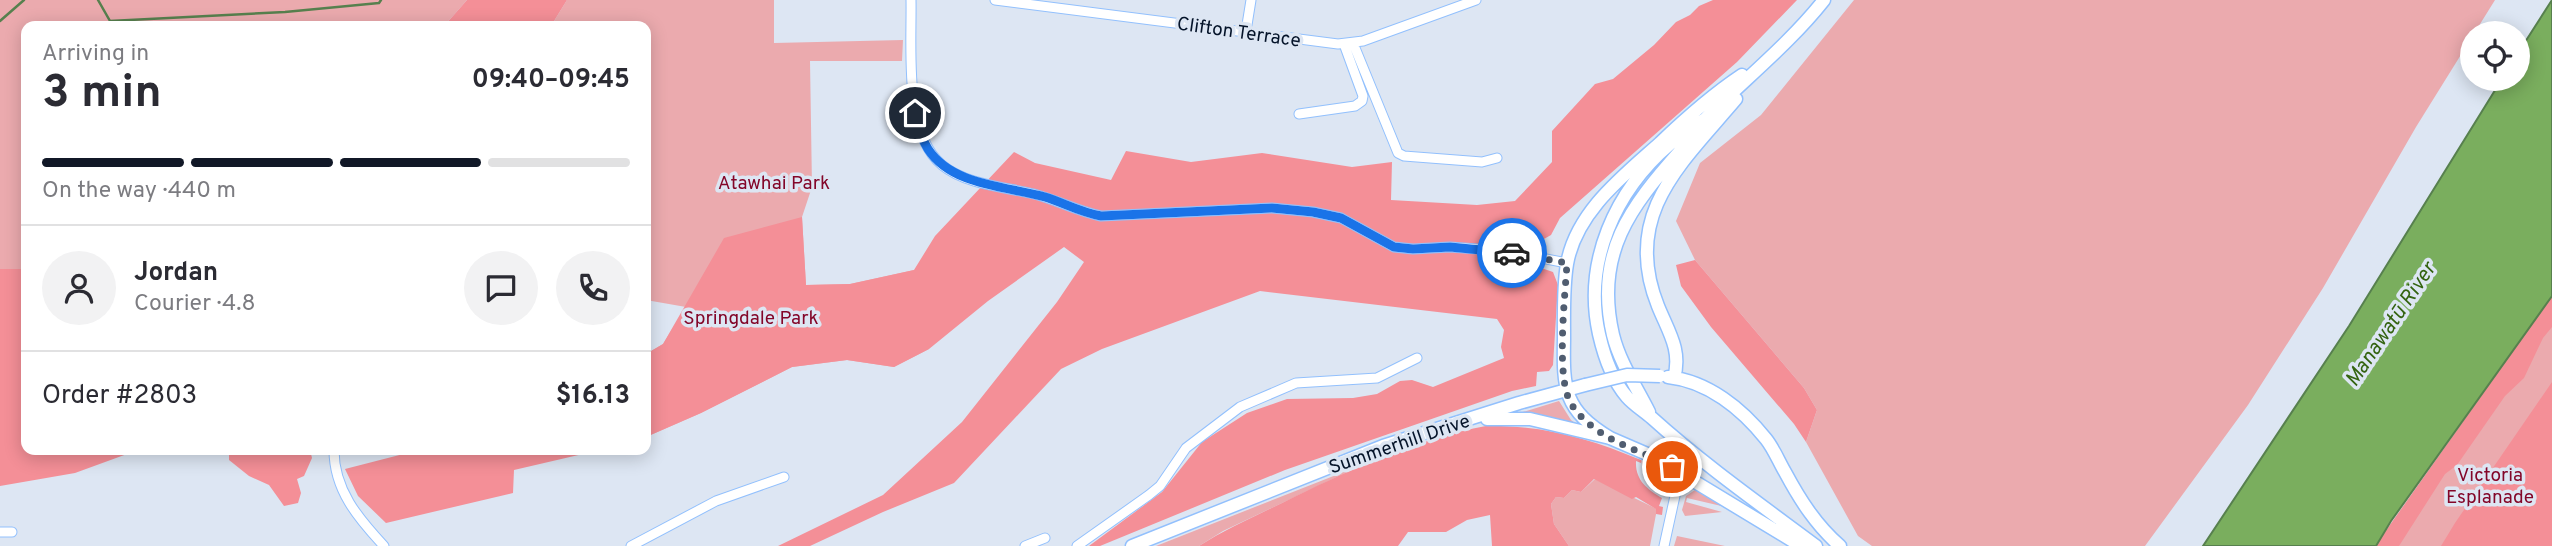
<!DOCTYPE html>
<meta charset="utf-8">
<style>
body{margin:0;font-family:Overpass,sans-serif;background:#f2f2f3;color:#2b2b33;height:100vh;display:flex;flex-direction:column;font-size:26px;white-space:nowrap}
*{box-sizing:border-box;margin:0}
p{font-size:23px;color:#7c7c81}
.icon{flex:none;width:38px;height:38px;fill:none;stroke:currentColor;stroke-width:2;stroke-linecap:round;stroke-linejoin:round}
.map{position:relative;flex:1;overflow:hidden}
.details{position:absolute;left:21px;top:21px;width:630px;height:434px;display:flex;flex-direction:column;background:#fff;border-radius:14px;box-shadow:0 4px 18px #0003}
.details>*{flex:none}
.tools{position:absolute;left:2460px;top:21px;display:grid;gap:14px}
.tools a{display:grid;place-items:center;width:70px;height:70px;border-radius:50%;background:#fff;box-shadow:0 4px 18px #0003;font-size:35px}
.pin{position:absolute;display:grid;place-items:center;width:60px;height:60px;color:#fff;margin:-30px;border:4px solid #fff;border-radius:50%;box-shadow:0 2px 7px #0007}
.courier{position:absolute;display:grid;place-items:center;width:70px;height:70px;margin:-35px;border:5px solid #1a73e8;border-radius:50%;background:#fff;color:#222;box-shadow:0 2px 9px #0007}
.head em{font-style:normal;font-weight:700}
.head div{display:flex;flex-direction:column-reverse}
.head{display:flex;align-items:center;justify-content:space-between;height:119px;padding:0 21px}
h1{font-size:46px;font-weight:700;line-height:52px}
.bar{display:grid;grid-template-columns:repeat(4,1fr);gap:10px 7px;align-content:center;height:84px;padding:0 21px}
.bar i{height:9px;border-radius:5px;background:#e1e1e2}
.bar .active{background:#111827}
.bar p{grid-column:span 4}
.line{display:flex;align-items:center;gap:18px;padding:0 21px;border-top:2px solid #e1e1e2}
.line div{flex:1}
.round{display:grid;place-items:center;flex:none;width:74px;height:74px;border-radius:37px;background:#f2f2f3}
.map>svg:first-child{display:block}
.green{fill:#ebaaae}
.forest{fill:#f48f97}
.water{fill:#7aae5e;stroke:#57804e;stroke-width:2}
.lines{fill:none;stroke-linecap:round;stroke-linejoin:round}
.stream{stroke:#57804e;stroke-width:2.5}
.minor-casing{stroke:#92c0fd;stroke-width:11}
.secondary-casing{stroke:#92c0fd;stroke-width:15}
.minor{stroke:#fff;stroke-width:9}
.secondary{stroke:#fff;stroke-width:12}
.secondary-bridge-casing{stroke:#92c0fd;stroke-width:15;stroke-linecap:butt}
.secondary-bridge{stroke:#fff;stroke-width:12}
.done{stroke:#505d70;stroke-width:7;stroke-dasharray:0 12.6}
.route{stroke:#1a73e8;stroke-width:9}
.labels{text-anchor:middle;stroke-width:7;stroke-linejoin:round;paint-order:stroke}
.street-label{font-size:19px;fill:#041329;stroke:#dde6f3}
.park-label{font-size:19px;fill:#830629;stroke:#dde6f3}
.water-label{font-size:21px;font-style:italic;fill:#346411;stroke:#dde6f3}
</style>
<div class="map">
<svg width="2552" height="546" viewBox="0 0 2552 546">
<rect width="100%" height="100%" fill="#dde6f3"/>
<!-- green -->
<path class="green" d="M0,0H467L444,26H26V269H0Z
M567,0H774V43L903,40L902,61H810L812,187L802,217L806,285L850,284L914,270L929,349L894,367L847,360L792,367L701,413L646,437V354L663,344L686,307L646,300V26H551Z
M1854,0H2495L2416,127L2323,288L2248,405L2145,546H1872L1858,536L1806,442L1817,410L1804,388L1695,260L1676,221L1700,163L1761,115Z
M2552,296V546H2376Z
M1559,401L1571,420L1581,428L1513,415Z
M1641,460C1656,467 1673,472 1669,492C1649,488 1645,479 1641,460Z
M1364,464L1223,531L1199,546H1156Z
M1595,479L1657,509L1650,546H1569L1554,524L1551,504L1556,497L1564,498L1572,490L1581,492Z
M1695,490L1730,508L1687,498L1686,502L1722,512L1685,516L1682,510L1686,496Z
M1677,536L1725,546H1726H1674Z"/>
<!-- forest -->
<path class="forest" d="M467,0H567L551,26H444Z
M1713,0H1797L1737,62L1560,218L1551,235L1521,252L1520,261L1553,272L1558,285L1553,365L1549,371L1537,372L1536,386L1512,391L1285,470L1100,546H1089L1162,492L1202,442L1247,413L1287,399L1353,398L1377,394L1400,381L1412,380L1433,387L1504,358L1501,347L1504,330L1497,319L1260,291L1102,349L1061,369L954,483L883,512L810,546H778L883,495L962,422L1057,302L1084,262L1064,247L988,301L929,349L894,367L847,360L792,367L701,413L646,437V354L663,344L724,238L802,217L806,285L850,284L914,270L935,236L1014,152L1035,163L1111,180L1126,151L1191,162L1262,153L1352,167L1392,162L1391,200L1477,205L1515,201L1552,162V131L1595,84L1613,79L1654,45L1676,22L1690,15L1699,6Z
M1695,260L1804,388L1817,410L1806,442L1794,424L1711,327L1681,286L1676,265Z
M0,269H26V450H138L75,473L0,486Z
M2552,296V327L2543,338L2524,378L2505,396L2457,465L2445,474L2399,546H2375Z
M2552,382V546H2441L2455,523Z
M1486,426C1543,425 1588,438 1641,460V463L1636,461C1635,480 1647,489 1662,498L1659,506L1663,507L1662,515L1656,514V509L1636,497L1632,499L1594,479L1581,492L1572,490L1564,498L1556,497L1551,504L1554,524L1569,546H1492L1490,515L1467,520L1446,532H1408L1398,546H1199C1229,527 1262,513 1294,497C1356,467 1418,439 1486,426Z
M219,450H310L312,458L304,476L297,479L301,493L298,503L284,506L269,485L249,476L229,460V453Z
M419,450H600L514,470L513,493L386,523L358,496L345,469Z"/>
<!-- water -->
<path class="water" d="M2552,0V296L2391,521L2376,546H2203L2349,326L2502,79H2518V53Z"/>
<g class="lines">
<!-- stream -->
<path class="stream" d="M98,0L110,21L285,12L379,3L381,0
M0,21L24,0"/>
<defs>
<path id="minor" d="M911,0C912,47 903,133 942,165C966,185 1006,187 1034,194C1057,200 1077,211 1101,216L1272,208L1313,212L1341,218L1394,247L1413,249L1450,247L1505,251L1567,263
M995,0L1338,44L1363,41L1476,0
M1246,31L1251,0
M1353,43L1398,153L1404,156L1482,162L1497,158
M1299,114L1355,106L1362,101L1363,96L1344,44
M334,450C334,490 358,518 384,546
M0,532H12
M631,546L716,501L784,477
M1025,546L1045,538
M1077,546L1149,495L1160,486L1186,448L1240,407L1296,383L1377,378L1417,358
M1664,546L1680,473"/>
<path id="secondary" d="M1705,119C1693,127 1680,135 1670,144C1615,191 1583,262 1599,334C1604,356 1613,381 1627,397C1634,405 1644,411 1652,418C1703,464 1761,505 1816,546
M1668,377C1708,381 1742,409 1766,439C1774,449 1779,462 1785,472C1800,500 1816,525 1840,546
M1674,378C1682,350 1668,331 1658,306C1621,214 1682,163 1736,99
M1649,412C1636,386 1620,363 1613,335C1594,254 1630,207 1681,150C1690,139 1697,127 1707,117C1746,78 1790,43 1824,0
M1487,419H1530L1610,438L1654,457L1801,546
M1610,438C1564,410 1563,390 1564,339C1564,315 1563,288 1567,264C1576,212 1623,176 1660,143C1686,118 1712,95 1742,75
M1132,546L1383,446L1519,403L1585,385"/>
</defs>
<!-- minor casing -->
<use href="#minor" class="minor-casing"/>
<!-- secondary casing -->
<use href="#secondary" class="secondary-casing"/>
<!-- minor -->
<use href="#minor" class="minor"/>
<!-- secondary -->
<use href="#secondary" class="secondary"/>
<defs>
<path id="secondary-bridge" d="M1585,385L1627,375L1660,376"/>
</defs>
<!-- secondary-bridge casing -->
<use href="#secondary-bridge" class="secondary-bridge-casing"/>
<!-- secondary-bridge -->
<use href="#secondary-bridge" class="secondary-bridge"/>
</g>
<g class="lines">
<!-- done -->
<path class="done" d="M1512,253L1567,263C1565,296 1557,368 1568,397C1573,411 1588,424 1600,432C1622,447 1649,454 1672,467"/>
<!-- route -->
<path class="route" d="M915,113C918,125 921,138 928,149C952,186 1006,186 1045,197C1064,203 1080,212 1101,216L1272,208L1313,212L1341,218L1394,247L1413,249L1450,247L1512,253"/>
</g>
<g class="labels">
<!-- street labels -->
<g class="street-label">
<text transform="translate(1239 31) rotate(8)" y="7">Clifton Terrace</text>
<text transform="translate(1399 443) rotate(-19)" y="7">Summerhill Drive</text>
</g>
<!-- park labels -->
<g class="park-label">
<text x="774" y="189">Atawhai Park</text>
<text x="751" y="324">Springdale Park</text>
<text x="2490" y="481">Victoria<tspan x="2490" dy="22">Esplanade</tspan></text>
</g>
<!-- water labels -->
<g class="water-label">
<text transform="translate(2390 324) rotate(-56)" y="7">Manawatū River</text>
</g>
</g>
</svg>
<div class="tools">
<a><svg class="icon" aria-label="locate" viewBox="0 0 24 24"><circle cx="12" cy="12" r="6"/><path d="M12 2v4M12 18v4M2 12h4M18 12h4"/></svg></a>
</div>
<div class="pin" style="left:1672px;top:467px;background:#ea580c"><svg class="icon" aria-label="bag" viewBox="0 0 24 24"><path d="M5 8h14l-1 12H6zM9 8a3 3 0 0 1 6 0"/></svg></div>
<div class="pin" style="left:915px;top:113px;background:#1f2937"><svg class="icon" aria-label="home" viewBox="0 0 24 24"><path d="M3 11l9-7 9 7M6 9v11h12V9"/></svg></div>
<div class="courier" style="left:1512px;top:253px"><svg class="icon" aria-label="car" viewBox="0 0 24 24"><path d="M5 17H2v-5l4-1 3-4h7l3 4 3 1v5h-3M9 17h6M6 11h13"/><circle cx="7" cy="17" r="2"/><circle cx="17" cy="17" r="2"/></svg></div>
<section class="details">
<div class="head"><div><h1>3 min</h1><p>Arriving in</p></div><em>09:40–09:45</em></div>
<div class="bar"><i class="active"></i><i class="active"></i><i class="active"></i><i></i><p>On the way · 440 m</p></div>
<div class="line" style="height:126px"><a class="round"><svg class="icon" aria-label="person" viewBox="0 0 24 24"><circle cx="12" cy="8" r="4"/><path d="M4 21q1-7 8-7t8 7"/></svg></a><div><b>Jordan</b><p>Courier · 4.8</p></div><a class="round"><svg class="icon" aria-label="chat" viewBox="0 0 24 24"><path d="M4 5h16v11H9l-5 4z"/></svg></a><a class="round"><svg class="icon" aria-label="phone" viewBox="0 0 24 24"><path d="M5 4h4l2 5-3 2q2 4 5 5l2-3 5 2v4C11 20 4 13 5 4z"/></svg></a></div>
<div class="line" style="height:91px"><div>Order #2803</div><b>$16.13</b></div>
</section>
</div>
